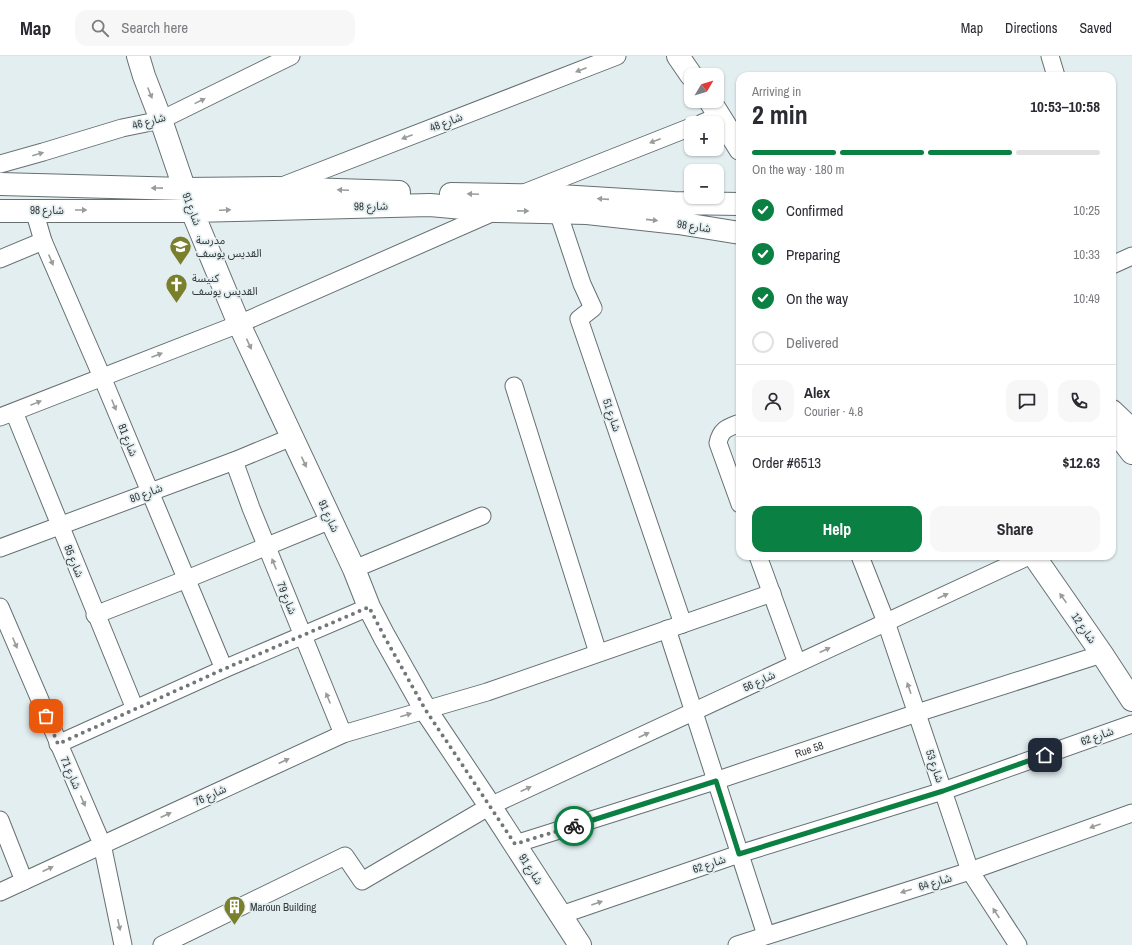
<!DOCTYPE html>
<meta charset="utf-8">
<style>
body{margin:0;font-family:"Archivo Narrow","Noto Sans Arabic",sans-serif;background:#f7f7f7;color:#2b2b33;height:100vh;display:flex;flex-direction:column;font-size:15px;white-space:nowrap}
*{box-sizing:border-box;margin:0}
p{font-size:13px;color:#7c7c81}
.icon{flex:none;width:22px;height:22px;fill:none;stroke:currentColor;stroke-width:2;stroke-linecap:round;stroke-linejoin:round}
.map{position:relative;flex:1;overflow:hidden}
.panel{position:absolute;left:736px;top:16px;width:380px;height:488px;display:flex;flex-direction:column;background:#fff;border-radius:12px;box-shadow:0 1px 3px #0004}
.panel>*{flex:none}
.needle{width:26px;rotate:52deg}
.buttons{position:absolute;left:684px;top:12px;display:grid;gap:8px}
.buttons a{display:grid;place-items:center;width:40px;height:40px;border-radius:8px;background:#fff;box-shadow:0 1px 3px #0004;font-size:20px}
.pin{position:absolute;display:grid;place-items:center;width:34px;height:34px;color:#fff;margin:-17px;border-radius:8px;box-shadow:0 2px 6px #0006}
.courier{position:absolute;display:grid;place-items:center;width:40px;height:40px;margin:-20px;border:3px solid #0b8043;border-radius:50%;background:#fff;color:#222;box-shadow:0 1px 5px #0007}
.summary em{font-style:normal;font-weight:700}
.summary div{display:flex;flex-direction:column-reverse}
.summary{display:flex;align-items:center;justify-content:space-between;height:68px;padding:0 16px}
h1{font-size:26px;font-weight:700;line-height:30px}
.bar{display:grid;grid-template-columns:repeat(4,1fr);gap:6px 4px;align-content:center;height:48px;padding:0 16px}
.bar i{height:5px;border-radius:3px;background:#e1e1e2}
.bar .active{background:#0b8043}
.bar p{grid-column:span 4}
.line{display:flex;align-items:center;gap:10px;padding:0 16px;border-top:1px solid #e1e1e2}
.line div{flex:1}
.round{display:grid;place-items:center;flex:none;width:42px;height:42px;border-radius:12px;background:#f7f7f7}
ol{padding:0 16px;list-style:none}
li{display:flex;align-items:center;gap:12px;height:44px}
li p{margin-inline-start:auto}
li .icon{padding:4px;border-radius:50%;background:#0b8043;color:#fff;stroke-width:4}
li:last-child{color:#7c7c81}
li i{width:22px;height:22px;border:2px solid #e1e1e2;border-radius:50%}
.action{display:flex;gap:8px;margin-top:auto;padding:8px 16px}
.action a{flex:1;height:46px;border-radius:12px;background:#0b8043;color:#fff;font-size:16px;font-weight:700;line-height:46px;text-align:center}
.action a+a{background:#f7f7f7;color:#2b2b33}
header{display:flex;align-items:center;gap:24px;box-sizing:border-box;height:56px;padding:0 20px;background:#fff;border-bottom:1px solid #e1e1e2}
header strong{font-size:19px}
nav{display:flex;gap:22px;margin-inline-start:auto;font-size:14px}
.search{width:280px;height:36px;background:#f7f7f7;display:flex;align-items:center;gap:10px;box-sizing:border-box;padding:0 14px;border-radius:12px;color:#7c7c81;font-size:15px}
.map>svg:first-child{display:block}
.lines{fill:none;stroke-linecap:round;stroke-linejoin:round}
.street-casing{stroke:#667072;stroke-width:19}
.secondary-casing{stroke:#667072;stroke-width:24}
.street{stroke:#fff;stroke-width:17}
.secondary{stroke:#fff;stroke-width:22}
.oneway{fill:#9a9c9c}
.done{stroke:#72787a;stroke-width:4;stroke-dasharray:0 7.2}
.route{stroke:#0b8043;stroke-width:5}
.labels{text-anchor:middle;stroke-width:3.5;stroke-linejoin:round;paint-order:stroke}
.street-label{font-size:11px;fill:#35393a;stroke:#e3eef1}
.poi-label{font-size:11px;fill:#35393a;stroke:#e3eef1;text-anchor:start}
</style>
<header>
<strong>Map</strong>
<div class="search"><svg class="icon" aria-label="search" viewBox="0 0 24 24"><circle cx="10" cy="10" r="6"/><path d="M15 15l6 6"/></svg>Search here</div>
<nav><a>Map</a><a>Directions</a><a>Saved</a></nav>
</header>
<div class="map">
<svg width="1132" height="889" viewBox="0 0 1132 889">
<rect width="100%" height="100%" fill="#e3eef1"/>
<g class="lines">
<defs>
<g id="street">
<path d="M1050,0L1056,20"/>
<path d="M702,67L719,60"/>
<path d="M0,108L43,96L122,72L161,64L291,0"/>
<path d="M282,130L617,0"/>
<path d="M524,137L691,71"/>
<path d="M34,154L43,185L102,321L224,613"/>
<path d="M558,156L582,228L593,252L579,263L683,568"/>
<path d="M0,203L43,185"/>
<path d="M1112,209L1132,200"/>
<path d="M514,330L598,597"/>
<path d="M14,356L135,653"/>
<path d="M0,361L239,268L496,155"/>
<path d="M740,367C727,372 721,373 718,387L740,448"/>
<path d="M234,405L251,452L343,678"/>
<path d="M0,492L234,405L292,381"/>
<path d="M758,500L797,607"/>
<path d="M860,500L886,566L970,815L1018,889"/>
<path d="M354,513L482,460"/>
<path d="M0,551L102,788L123,889"/>
<path d="M95,559L187,523L331,464"/>
<path d="M667,573L766,879"/>
<path d="M58,688L224,613L369,551"/>
<path d="M0,764L24,825"/>
<path id="s1" d="M515,788L715,725L917,657L1102,598"/>
<path d="M0,836L343,678L487,636L772,537"/>
<path d="M561,859L739,798L943,735L1132,668"/>
<path d="M162,889L345,800L362,825L490,750L1029,500"/>
<path d="M737,889L970,815L1132,757"/>
</g>
<path id="secondary" d="M138,0L144,20L161,64L192,155L239,268L354,513L369,551L384,580L425,653L490,750L580,889
M678,0L691,19
M710,45L740,93
M0,128L184,133L275,132L399,136
M451,138L560,140L674,147L740,148
M0,155H192L430,149L496,155L587,157L678,167L740,177
M1112,355L1132,374
M1112,376L1122,384L1132,397
M1034,500L1102,598L1132,644"/>
</defs>
<!-- street casing -->
<use href="#street" class="street-casing"/>
<!-- secondary casing -->
<use href="#secondary" class="secondary-casing"/>
<!-- street -->
<use href="#street" class="street"/>
<!-- secondary -->
<use href="#secondary" class="secondary"/>
</g>
<!-- one-way arrows -->
<defs><path id="oneway-solid" d="M-6-.8H1V-3.2L6.5 0L1 3.2V.8H-6Z"/></defs>
<g class="oneway">
<use href="#oneway-solid" transform="translate(581 14) rotate(159)"/>
<use href="#oneway-solid" transform="translate(150 37) rotate(68)"/>
<use href="#oneway-solid" transform="translate(200 45) rotate(-26)"/>
<use href="#oneway-solid" transform="translate(407 81) rotate(159)"/>
<use href="#oneway-solid" transform="translate(655 85) rotate(159)"/>
<use href="#oneway-solid" transform="translate(38 98) rotate(-16)"/>
<use href="#oneway-solid" transform="translate(157 132) rotate(-179)"/>
<use href="#oneway-solid" transform="translate(343 134) rotate(-178)"/>
<use href="#oneway-solid" transform="translate(473 138) rotate(-178)"/>
<use href="#oneway-solid" transform="translate(603 143) rotate(-176)"/>
<use href="#oneway-solid" transform="translate(81 154)"/>
<use href="#oneway-solid" transform="translate(225 154) rotate(-2)"/>
<use href="#oneway-solid" transform="translate(523 155) rotate(1)"/>
<use href="#oneway-solid" transform="translate(652 164) rotate(6)"/>
<use href="#oneway-solid" transform="translate(51 204) rotate(67)"/>
<use href="#oneway-solid" transform="translate(249 288) rotate(65)"/>
<use href="#oneway-solid" transform="translate(157 299) rotate(-21)"/>
<use href="#oneway-solid" transform="translate(36 347) rotate(-22)"/>
<use href="#oneway-solid" transform="translate(114 349) rotate(68)"/>
<use href="#oneway-solid" transform="translate(304 406) rotate(65)"/>
<use href="#oneway-solid" transform="translate(274 508) rotate(-112)"/>
<use href="#oneway-solid" transform="translate(943 540) rotate(-25)"/>
<use href="#oneway-solid" transform="translate(1063 542) rotate(-125)"/>
<use href="#oneway-solid" transform="translate(15 587) rotate(67)"/>
<use href="#oneway-solid" transform="translate(825 594) rotate(-25)"/>
<use href="#oneway-solid" transform="translate(909 632) rotate(-109)"/>
<use href="#oneway-solid" transform="translate(328 642) rotate(-112)"/>
<use href="#oneway-solid" transform="translate(406 659) rotate(-17)"/>
<use href="#oneway-solid" transform="translate(644 679) rotate(-25)"/>
<use href="#oneway-solid" transform="translate(284 705) rotate(-25)"/>
<use href="#oneway-solid" transform="translate(526 733) rotate(-25)"/>
<use href="#oneway-solid" transform="translate(83 745) rotate(66)"/>
<use href="#oneway-solid" transform="translate(166 759) rotate(-25)"/>
<use href="#oneway-solid" transform="translate(1095 770) rotate(160)"/>
<use href="#oneway-solid" transform="translate(48 813) rotate(-25)"/>
<use href="#oneway-solid" transform="translate(906 835) rotate(163)"/>
<use href="#oneway-solid" transform="translate(597 847) rotate(-19)"/>
<use href="#oneway-solid" transform="translate(996 857) rotate(-123)"/>
<use href="#oneway-solid" transform="translate(119 869) rotate(78)"/>
</g>
<g class="lines">
<!-- done -->
<path class="done" d="M46,660L58,688L224,613L369,551L384,580L425,653L515,788L574,770"/>
<!-- route -->
<path class="route" d="M574,770L716,725L739,798L943,735L1045,699"/>
</g>
<!-- icons -->
<defs>
<symbol id="university-pin" viewBox="-11 -11 22 30"><path d="M0 17L-7.5 6A9.5 9.5 0 1 1 7.5 6Z" fill="#797f2a" stroke="#e3eef1"/><path d="M0-5L7-2L0 1L-7-2ZM-4 1L0 2.5L4 1V4Q0 6-4 4Z" fill="#fff"/></symbol>
<symbol id="church-pin" viewBox="-11 -11 22 30"><path d="M0 17L-7.5 6A9.5 9.5 0 1 1 7.5 6Z" fill="#797f2a" stroke="#e3eef1"/><path d="M-1.2-6h2.4v3.5h3.3v2.4h-3.3V6h-2.4V-.1h-3.3v-2.4h3.3Z" fill="#fff"/></symbol>
<symbol id="building-pin" viewBox="-11 -11 22 30"><path d="M0 17L-7.5 6A9.5 9.5 0 1 1 7.5 6Z" fill="#797f2a" stroke="#e3eef1"/><path d="M-4-6H4V6H1V3H-1V6H-4ZM-2.5-4.3h1.7v1.8h-1.7ZM.8-4.3h1.7v1.8H.8ZM-2.5-1h1.7V.8h-1.7ZM.8-1h1.7V.8H.8Z" fill="#fff"/></symbol>
</defs>
<g fill-rule="evenodd">
<use href="#university-pin" x="168" y="178" width="25" height="34"/>
<use href="#church-pin" x="164" y="216" width="25" height="34"/>
<use href="#building-pin" x="222" y="838" width="25" height="34"/>
</g>
<g class="labels">
<!-- street labels -->
<g class="street-label">
<text transform="translate(149 65) rotate(-15)" y="4">شارع 46</text>
<text transform="translate(446 66) rotate(-21)" y="4">شارع 48</text>
<text transform="translate(371 150) rotate(-1)" y="4">شارع 98</text>
<text transform="translate(192 153) rotate(69)" y="4">شارع 91</text>
<text x="47" y="158">شارع 98</text>
<text transform="translate(694 170) rotate(8)" y="4">شارع 98</text>
<text transform="translate(612 359) rotate(71)" y="4">شارع 51</text>
<text transform="translate(128 384) rotate(68)" y="4">شارع 81</text>
<text transform="translate(146 437) rotate(-21)" y="4">شارع 80</text>
<text transform="translate(329 460) rotate(65)" y="4">شارع 91</text>
<text transform="translate(74 505) rotate(68)" y="4">شارع 85</text>
<text transform="translate(287 542) rotate(68)" y="4">شارع 79</text>
<text transform="translate(1084 572) rotate(55)" y="4">شارع 12</text>
<text transform="translate(759 625) rotate(-25)" y="4">شارع 56</text>
<text transform="translate(1097 680) rotate(-20)" y="4">شارع 62</text>
<text dy="4" stroke="none"><textPath href="#s1" startOffset="309">Rue 58</textPath></text>
<text transform="translate(935 710) rotate(71)" y="4">شارع 53</text>
<text transform="translate(71 717) rotate(66)" y="4">شارع 71</text>
<text transform="translate(210 739) rotate(-25)" y="4">شارع 76</text>
<text transform="translate(709 808) rotate(-19)" y="4">شارع 62</text>
<text transform="translate(531 813) rotate(57)" y="4">شارع 91</text>
<text transform="translate(935 826) rotate(-17)" y="4">شارع 64</text>
</g>
<!-- poi labels -->
<g class="poi-label">
<text x="196" y="188">مدرسة<tspan x="196" dy="13">القديس يوسف</tspan></text>
<text x="192" y="226">كنيسة<tspan x="192" dy="13">القديس يوسف</tspan></text>
<text x="250" y="855">Maroun Building</text>
</g>
</g>
</svg>
<div class="buttons">
<a><svg class="needle" viewBox="-14 -14 28 28"><path d="M0-13l5 13h-10z" fill="#e53935"/><path d="M0 13l5-13h-10z" fill="#7c7c81"/></svg></a>
<a>+</a>
<a>−</a>
</div>
<div class="pin" style="left:46px;top:660px;background:#ea580c"><svg class="icon" aria-label="bag" viewBox="0 0 24 24"><path d="M5 8h14l-1 12H6zM9 8a3 3 0 0 1 6 0"/></svg></div>
<div class="pin" style="left:1045px;top:699px;background:#1f2937"><svg class="icon" aria-label="home" viewBox="0 0 24 24"><path d="M3 11l9-7 9 7M6 9v11h12V9"/></svg></div>
<div class="courier" style="left:574px;top:770px"><svg class="icon" aria-label="bike" viewBox="0 0 24 24"><circle cx="6" cy="16" r="4"/><circle cx="18" cy="16" r="4"/><path d="M6 16l4-8h5l3 8M10 8l3 8H6M13 5h3"/></svg></div>
<section class="panel">
<div class="summary"><div><h1>2 min</h1><p>Arriving in</p></div><em>10:53–10:58</em></div>
<div class="bar"><i class="active"></i><i class="active"></i><i class="active"></i><i></i><p>On the way · 180 m</p></div>
<ol>
<li><svg class="icon" aria-label="check" viewBox="0 0 24 24"><path d="M5 12l5 5 9-10"/></svg>Confirmed<p>10:25</p></li>
<li><svg class="icon" aria-label="check" viewBox="0 0 24 24"><path d="M5 12l5 5 9-10"/></svg>Preparing<p>10:33</p></li>
<li><svg class="icon" aria-label="check" viewBox="0 0 24 24"><path d="M5 12l5 5 9-10"/></svg>On the way<p>10:49</p></li>
<li><i></i>Delivered</li>
</ol>
<div class="line" style="height:72px"><a class="round"><svg class="icon" aria-label="person" viewBox="0 0 24 24"><circle cx="12" cy="8" r="4"/><path d="M4 21q1-7 8-7t8 7"/></svg></a><div><b>Alex</b><p>Courier · 4.8</p></div><a class="round"><svg class="icon" aria-label="chat" viewBox="0 0 24 24"><path d="M4 5h16v11H9l-5 4z"/></svg></a><a class="round"><svg class="icon" aria-label="phone" viewBox="0 0 24 24"><path d="M5 4h4l2 5-3 2q2 4 5 5l2-3 5 2v4C11 20 4 13 5 4z"/></svg></a></div>
<div class="line" style="height:52px"><div>Order #6513</div><b>$12.63</b></div>
<div class="action"><a>Help</a><a>Share</a></div>
</section>
</div>
